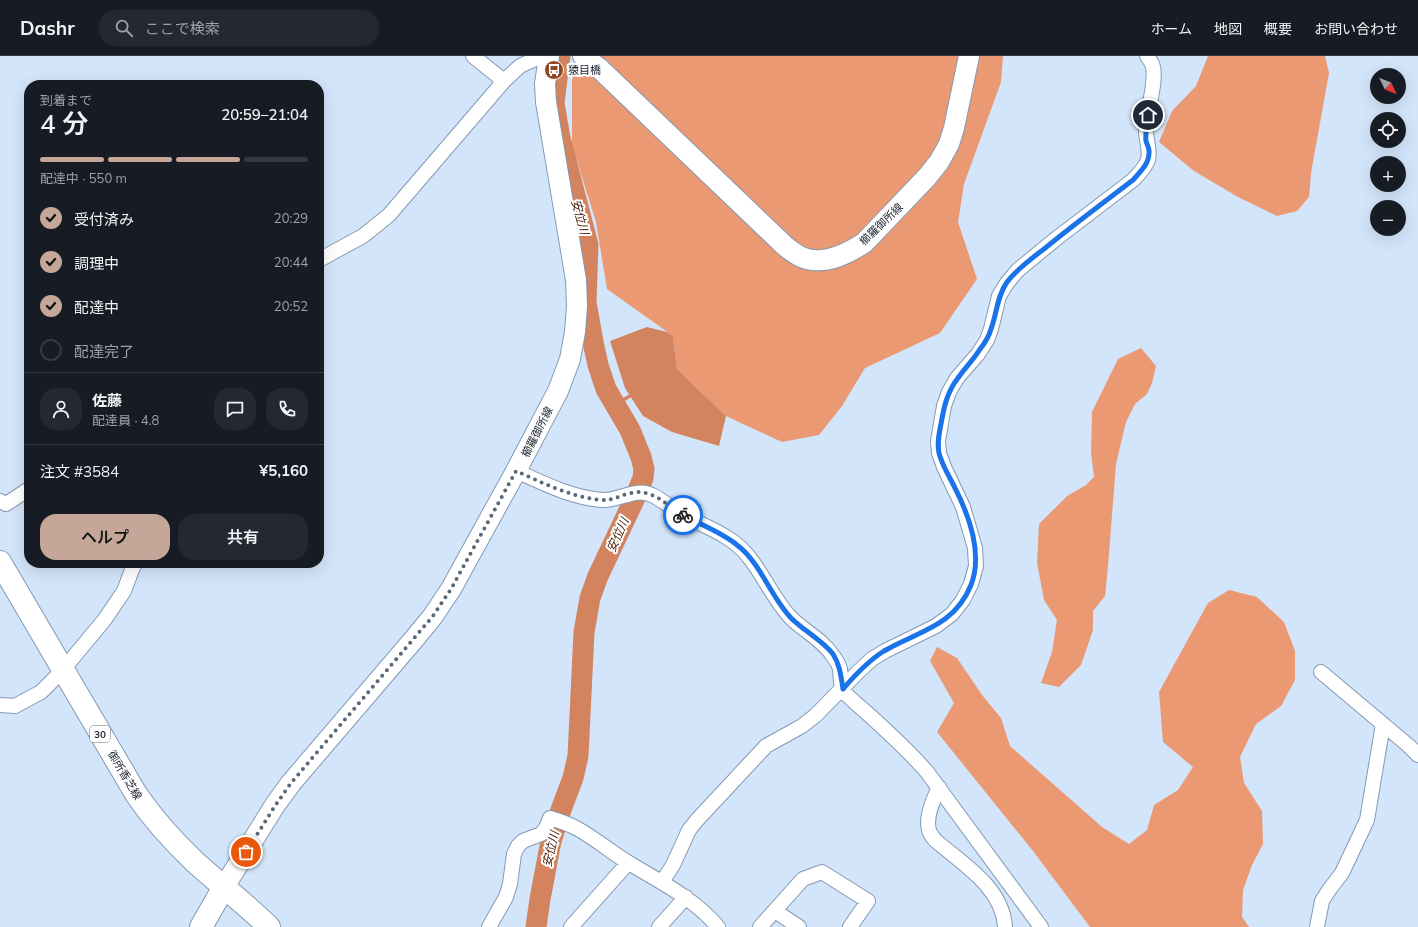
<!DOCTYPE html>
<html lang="ja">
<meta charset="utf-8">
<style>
body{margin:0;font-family:Mulish,"Noto Sans JP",sans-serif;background:#242831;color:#f1f3f6;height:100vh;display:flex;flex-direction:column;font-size:15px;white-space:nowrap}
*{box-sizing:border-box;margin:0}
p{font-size:13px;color:#9ea1a6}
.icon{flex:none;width:22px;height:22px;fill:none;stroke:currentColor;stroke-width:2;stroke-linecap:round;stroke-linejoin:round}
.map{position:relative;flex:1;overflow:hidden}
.details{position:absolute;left:24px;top:24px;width:300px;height:488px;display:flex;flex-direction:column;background:#171b24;border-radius:16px;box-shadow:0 4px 16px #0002}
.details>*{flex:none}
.needle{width:26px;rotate:133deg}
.buttons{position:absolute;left:1370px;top:12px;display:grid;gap:8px}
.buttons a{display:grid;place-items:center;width:36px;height:36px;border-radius:50%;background:#171b24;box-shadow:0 4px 16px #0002;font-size:20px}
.pin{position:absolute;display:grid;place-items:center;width:34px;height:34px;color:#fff;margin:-17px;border:2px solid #fff;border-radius:50%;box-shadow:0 1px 4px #0007}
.courier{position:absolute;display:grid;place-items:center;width:40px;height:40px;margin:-20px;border:3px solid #1a73e8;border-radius:50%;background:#fff;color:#222;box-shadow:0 1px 5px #0007}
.headline em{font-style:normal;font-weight:600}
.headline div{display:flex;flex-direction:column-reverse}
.headline{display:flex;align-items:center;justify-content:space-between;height:68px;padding:0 16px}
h1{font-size:26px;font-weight:600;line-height:30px}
.bar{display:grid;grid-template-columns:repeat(4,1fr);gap:6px 4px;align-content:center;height:48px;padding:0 16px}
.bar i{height:5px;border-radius:3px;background:#363941}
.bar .selected{background:#c5a698}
.bar p{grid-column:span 4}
.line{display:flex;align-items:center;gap:10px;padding:0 16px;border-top:1px solid #363941}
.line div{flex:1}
.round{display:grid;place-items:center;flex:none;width:42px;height:42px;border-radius:16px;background:#242831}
ol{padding:0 16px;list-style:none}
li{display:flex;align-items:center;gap:12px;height:44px}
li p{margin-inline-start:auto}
li .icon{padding:4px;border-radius:50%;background:#c5a698;color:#111;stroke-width:4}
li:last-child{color:#9ea1a6}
li i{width:22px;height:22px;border:2px solid #363941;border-radius:50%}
.action{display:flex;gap:8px;margin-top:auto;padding:8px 16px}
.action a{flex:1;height:46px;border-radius:16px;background:#c5a698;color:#111;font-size:16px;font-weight:600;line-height:46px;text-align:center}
.action a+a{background:#242831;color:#f1f3f6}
header{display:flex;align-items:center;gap:24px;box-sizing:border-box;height:56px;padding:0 20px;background:#171b24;border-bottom:1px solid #363941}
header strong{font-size:19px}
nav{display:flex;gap:22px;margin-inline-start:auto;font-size:14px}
.search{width:280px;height:36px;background:#242831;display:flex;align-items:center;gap:10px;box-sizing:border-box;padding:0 14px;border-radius:16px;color:#9ea1a6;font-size:15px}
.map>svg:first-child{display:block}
.forest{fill:#ea9972}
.water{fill:#d3845e}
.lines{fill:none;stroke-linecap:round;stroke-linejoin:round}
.stream{stroke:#d3845e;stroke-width:3.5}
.river{stroke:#d3845e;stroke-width:21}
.street-casing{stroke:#8499b2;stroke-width:16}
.secondary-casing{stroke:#8499b2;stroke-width:22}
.primary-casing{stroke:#8499b2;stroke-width:24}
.street{stroke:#fff;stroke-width:14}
.secondary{stroke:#fff;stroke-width:20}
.primary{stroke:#fff;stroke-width:22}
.done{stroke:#5c6876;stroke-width:4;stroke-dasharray:0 7.2}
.route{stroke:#1a73e8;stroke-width:5}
.labels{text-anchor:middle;stroke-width:4;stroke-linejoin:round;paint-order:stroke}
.shield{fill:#fff;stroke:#60666d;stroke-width:1}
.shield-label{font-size:10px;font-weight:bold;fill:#1c242e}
.poi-label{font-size:11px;fill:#1c242e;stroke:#fff;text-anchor:start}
.street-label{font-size:11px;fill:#1c242e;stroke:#fff}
.water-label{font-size:12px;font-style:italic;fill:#491800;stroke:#fff}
</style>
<header>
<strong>Dashr</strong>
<div class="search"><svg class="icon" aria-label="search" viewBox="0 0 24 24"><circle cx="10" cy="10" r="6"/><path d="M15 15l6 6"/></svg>ここで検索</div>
<nav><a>ホーム</a><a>地図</a><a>概要</a><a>お問い合わせ</a></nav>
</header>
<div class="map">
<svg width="1418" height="871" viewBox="0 0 1418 871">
<rect width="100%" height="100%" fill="#d3e5fb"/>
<!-- forest -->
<path class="forest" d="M579,0H1003L1001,26L964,128L958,166L977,223L940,277L865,312L842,350L819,379L782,386L726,360L677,313L673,280L607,233L596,166L572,89V24Z
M1208,0H1325L1329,17L1311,117L1309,141L1297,155L1277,160L1238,141L1194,115L1159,86L1172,55L1196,30Z
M1141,292L1156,310L1152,327L1147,338L1135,348L1126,366L1116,408L1108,511L1105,540L1093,555V574L1081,609L1059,631L1041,627L1052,596L1057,564L1044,544L1037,507L1039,468L1067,440L1086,429L1094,421L1091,397L1092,356L1118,303Z
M1229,534L1257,541L1284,566L1295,595V624L1281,650L1256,668L1240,701L1244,727L1262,755L1263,788L1252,809L1243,834L1242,861L1249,871H1090L1033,795L937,676L954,647L930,605L937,591L957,602L982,639L1001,662L1010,690L1102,771L1129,788L1147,774L1154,749L1178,734L1193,711L1163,686L1159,636L1208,547Z"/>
<!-- water -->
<path class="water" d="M647,271L667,276L673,280L677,313L726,360L719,390L672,376L643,360L625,332L610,285Z"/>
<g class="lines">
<!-- stream -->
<path class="stream" d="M615,349L633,338"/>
<!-- river -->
<path class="river" d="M536,871L540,843L551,785L562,751L573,722L578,700L584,576L590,542L598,520L634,444L643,422L644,413L641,401L630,374L606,333L598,309L593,286L586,246L588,189L560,82L554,47L560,0"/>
<defs>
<path id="street" d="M473,0L504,25
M319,204L363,180L389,159L504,25L520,10L542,0
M516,415C543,427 572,442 602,444C621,445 635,430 654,440C665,446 674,454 685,460C706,471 733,480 748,500C764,519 773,543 791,562C804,575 823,584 833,600C836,604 839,609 840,613C841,619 840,629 843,634C848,642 860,650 867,657C888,676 909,695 927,716L1041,871
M0,445L6,448L29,433
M1321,616L1409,690L1418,699
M0,649L15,650L41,636L62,615L105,563L124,535L133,511L136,507
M939,731C933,744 924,764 930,777C932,780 934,783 936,785C963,808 1003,832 1005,871
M662,826L673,809L689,774L697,764L766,690L802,670L816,659L858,616L872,603L885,595L936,570L952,558L963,544L971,528L976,510L975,492L963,451L944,411L939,397L938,385L944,350L949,336L957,322L978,298L987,284L991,273L999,240L1007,227L1018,214L1057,182L1133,124C1139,118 1145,112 1148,104C1151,94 1145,83 1146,71C1147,56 1158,20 1152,8C1151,5 1148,2 1147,0
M775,855L799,871
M489,871L506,841L510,828L514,798L518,790L523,785L541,778L546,772L550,762C560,765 569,768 578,773C596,783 612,797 629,807C660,826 694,842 718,871
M571,871L628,807
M659,871L686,841
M760,871L803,823L822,816L868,845L850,871
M1317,871L1322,845L1329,834L1342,817L1367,764L1383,668"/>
<path id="secondary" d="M583,0L600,13L785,190C791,195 799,201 807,203C827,208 847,198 864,187L927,121L939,106L949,88L954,72L969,0
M224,831L275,749L291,727L415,582L433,560L451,533L516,415L558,335L570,303L575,276L577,250L576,224L546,46L545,28L549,0"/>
<path id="primary" d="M0,506L136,738C153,763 173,785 195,806C219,828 246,848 269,871
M201,871L224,831"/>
</defs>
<!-- street casing -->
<use href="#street" class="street-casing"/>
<!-- secondary casing -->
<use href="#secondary" class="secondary-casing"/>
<!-- primary casing -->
<use href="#primary" class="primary-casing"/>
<!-- street -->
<use href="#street" class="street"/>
<!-- secondary -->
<use href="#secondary" class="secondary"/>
<!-- primary -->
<use href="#primary" class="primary"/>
</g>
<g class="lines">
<!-- done -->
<path class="done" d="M246,796L275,750L291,727L433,560L451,533L516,415C543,427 571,441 601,444C613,445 620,439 631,437C651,432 667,449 683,459"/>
<!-- route -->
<path class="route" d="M683,459C701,469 721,476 737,489C761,507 770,540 791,562C804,575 822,584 833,598C840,609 841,621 843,633C855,619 868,605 884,595C918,575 954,571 971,529C983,498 969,459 954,430C949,420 942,409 939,397C937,387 939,378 941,368C944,351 947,336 958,322C965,312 974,303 980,293C985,287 989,280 991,273C997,257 997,240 1007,226C1017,213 1031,203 1044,193C1073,169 1103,147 1133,124C1140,116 1149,108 1149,97C1150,93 1147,89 1146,85C1145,76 1147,68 1148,59"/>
</g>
<!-- icons -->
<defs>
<symbol id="bus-disc" viewBox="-11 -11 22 22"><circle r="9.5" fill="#904924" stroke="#fff"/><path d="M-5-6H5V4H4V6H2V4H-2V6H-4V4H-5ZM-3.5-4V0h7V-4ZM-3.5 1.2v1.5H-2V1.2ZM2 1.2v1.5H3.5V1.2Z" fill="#fff"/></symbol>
</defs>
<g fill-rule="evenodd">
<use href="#bus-disc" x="543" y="3" width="22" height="22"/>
</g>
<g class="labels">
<!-- shield labels -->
<rect class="shield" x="90" y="670" width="20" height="16" rx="3"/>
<g class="shield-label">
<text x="100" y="682">30</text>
</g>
<!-- poi labels -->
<g class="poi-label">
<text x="568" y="18">猿目橋</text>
</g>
<!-- street labels -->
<g class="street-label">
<text transform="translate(881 168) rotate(-44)" y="4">櫛羅御所線</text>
<text transform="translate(537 376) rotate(-63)" y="4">櫛羅御所線</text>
<text transform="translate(125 719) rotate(59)" y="4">御所香芝線</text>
</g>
<!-- water labels -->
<g class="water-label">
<text transform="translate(580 161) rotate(75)" y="4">安位川</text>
<text transform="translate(618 479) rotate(-66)" y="4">安位川</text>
<text transform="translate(551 793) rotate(-77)" y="4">安位川</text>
</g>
</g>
</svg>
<div class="buttons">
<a><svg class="needle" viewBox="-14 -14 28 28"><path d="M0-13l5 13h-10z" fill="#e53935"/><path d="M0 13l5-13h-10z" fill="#9ea1a6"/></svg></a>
<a><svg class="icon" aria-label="locate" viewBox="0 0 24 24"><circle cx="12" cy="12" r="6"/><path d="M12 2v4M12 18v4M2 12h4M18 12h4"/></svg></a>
<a>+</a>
<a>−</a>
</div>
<div class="pin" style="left:246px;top:796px;background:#ea580c"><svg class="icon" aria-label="bag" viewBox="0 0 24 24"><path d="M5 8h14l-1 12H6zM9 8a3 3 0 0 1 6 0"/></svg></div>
<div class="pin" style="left:1148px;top:59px;background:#1f2937"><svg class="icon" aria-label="home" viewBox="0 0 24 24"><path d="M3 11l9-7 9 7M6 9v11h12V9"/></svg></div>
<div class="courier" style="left:683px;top:459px"><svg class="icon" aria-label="bike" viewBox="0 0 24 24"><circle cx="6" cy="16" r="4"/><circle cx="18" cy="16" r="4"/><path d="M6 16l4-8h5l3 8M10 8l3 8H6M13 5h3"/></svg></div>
<section class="details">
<div class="headline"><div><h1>4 分</h1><p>到着まで</p></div><em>20:59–21:04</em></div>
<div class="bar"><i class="selected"></i><i class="selected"></i><i class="selected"></i><i></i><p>配達中 · 550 m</p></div>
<ol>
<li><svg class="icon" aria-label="check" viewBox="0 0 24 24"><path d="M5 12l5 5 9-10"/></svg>受付済み<p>20:29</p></li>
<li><svg class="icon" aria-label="check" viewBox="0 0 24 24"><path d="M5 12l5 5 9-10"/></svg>調理中<p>20:44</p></li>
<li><svg class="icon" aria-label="check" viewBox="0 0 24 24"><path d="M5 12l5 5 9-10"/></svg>配達中<p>20:52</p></li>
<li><i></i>配達完了</li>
</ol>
<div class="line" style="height:72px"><a class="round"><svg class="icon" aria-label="person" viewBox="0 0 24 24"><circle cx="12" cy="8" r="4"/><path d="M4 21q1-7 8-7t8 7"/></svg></a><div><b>佐藤</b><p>配達員 · 4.8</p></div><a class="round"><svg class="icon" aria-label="chat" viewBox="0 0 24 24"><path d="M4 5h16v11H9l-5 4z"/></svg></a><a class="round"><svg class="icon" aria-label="phone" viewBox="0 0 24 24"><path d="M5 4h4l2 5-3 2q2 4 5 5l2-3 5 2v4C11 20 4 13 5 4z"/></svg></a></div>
<div class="line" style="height:52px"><div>注文 #3584</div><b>¥5,160</b></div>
<div class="action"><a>ヘルプ</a><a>共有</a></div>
</section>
</div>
